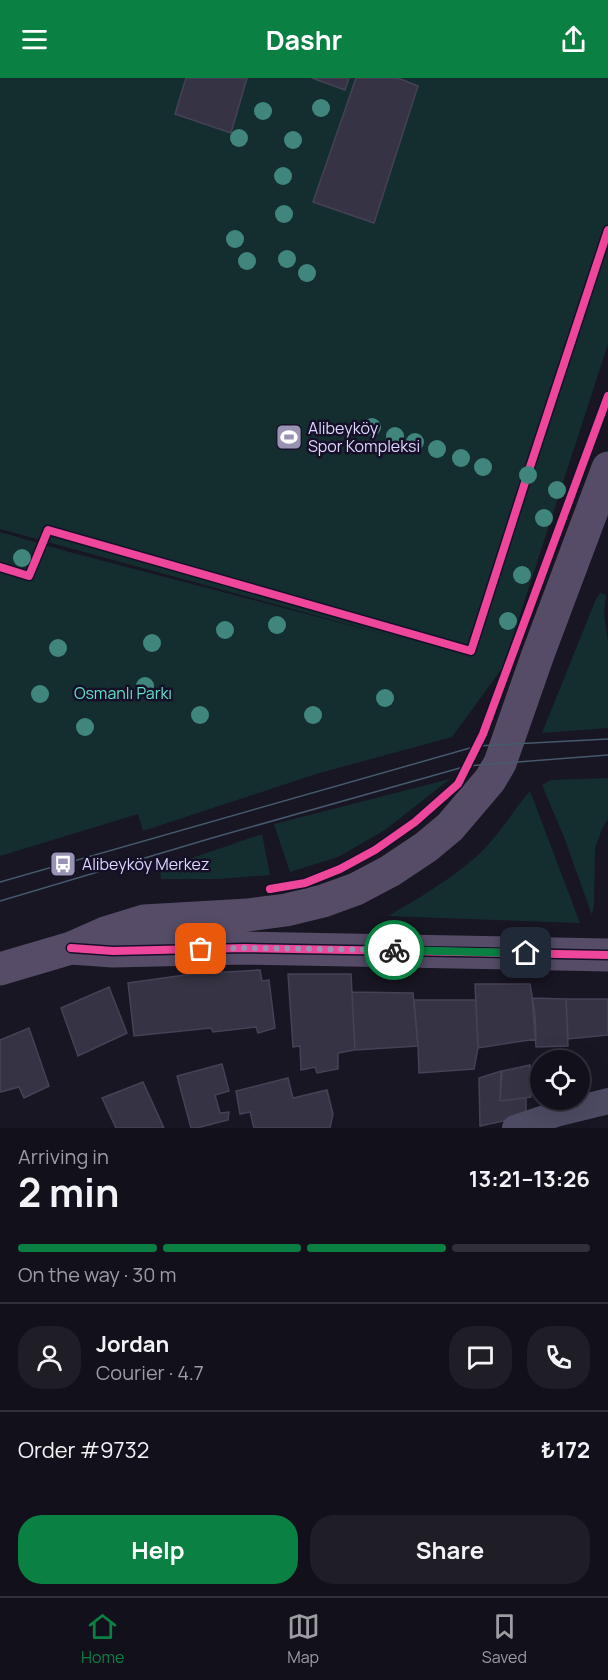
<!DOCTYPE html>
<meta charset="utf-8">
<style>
body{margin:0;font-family:Manrope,sans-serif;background:#1f1e27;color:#f1f3f6;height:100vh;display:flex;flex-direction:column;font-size:22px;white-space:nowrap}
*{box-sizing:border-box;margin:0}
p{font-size:20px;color:#9c9da2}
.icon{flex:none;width:33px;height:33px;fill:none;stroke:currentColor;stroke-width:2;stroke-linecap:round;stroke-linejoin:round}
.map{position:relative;height:1050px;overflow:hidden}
.drawer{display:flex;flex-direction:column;background:#12101a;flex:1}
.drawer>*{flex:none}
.fabs{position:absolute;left:530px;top:972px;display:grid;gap:12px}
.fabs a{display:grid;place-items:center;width:60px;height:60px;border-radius:50%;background:#12101a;box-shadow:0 6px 24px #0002,0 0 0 2px #313039;font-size:30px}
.pin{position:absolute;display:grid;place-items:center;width:51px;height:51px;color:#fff;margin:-26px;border-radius:12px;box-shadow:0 3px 9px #0006}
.courier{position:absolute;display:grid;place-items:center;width:60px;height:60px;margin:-30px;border:4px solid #0b8043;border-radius:50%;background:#fff;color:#222;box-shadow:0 2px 8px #0007}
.head em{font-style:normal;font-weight:700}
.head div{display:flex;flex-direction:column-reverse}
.head{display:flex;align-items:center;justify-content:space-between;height:102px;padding:0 18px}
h1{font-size:39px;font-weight:700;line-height:45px}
.bar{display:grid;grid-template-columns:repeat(4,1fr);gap:9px 6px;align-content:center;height:72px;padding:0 18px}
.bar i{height:8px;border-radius:4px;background:#313039}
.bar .active{background:#0b8043}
.bar p{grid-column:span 4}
.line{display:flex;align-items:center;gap:15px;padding:0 18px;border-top:2px solid #313039}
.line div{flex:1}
.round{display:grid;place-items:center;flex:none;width:63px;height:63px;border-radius:24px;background:#1f1e27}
.action{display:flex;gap:12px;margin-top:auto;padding:12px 18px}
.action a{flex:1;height:69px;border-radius:24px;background:#0b8043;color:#fff;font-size:24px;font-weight:700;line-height:69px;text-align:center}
.action a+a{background:#1f1e27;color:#f1f3f6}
header{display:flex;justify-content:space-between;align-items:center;height:78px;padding:0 18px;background:#0b8043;color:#fff;font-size:27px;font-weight:700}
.tab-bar{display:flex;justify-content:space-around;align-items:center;height:84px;border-top:2px solid #313039;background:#12101a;font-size:16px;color:#9c9da2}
.tab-bar a{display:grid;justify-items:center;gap:3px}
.tab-bar .active{color:#0b8043}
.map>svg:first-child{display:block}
.green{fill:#142e30}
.building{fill:#363444;stroke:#454156;stroke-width:1.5}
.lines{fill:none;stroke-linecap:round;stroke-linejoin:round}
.minor{stroke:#4c4b63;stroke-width:26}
.primary{stroke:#564c68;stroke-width:33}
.tram{stroke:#455a6d;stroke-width:1.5}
.cycleway-casing{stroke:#151028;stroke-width:11}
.cycleway{stroke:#ed469a;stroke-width:8}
.tree{fill:#40867c}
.done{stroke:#9893b2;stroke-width:6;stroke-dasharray:0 10.8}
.route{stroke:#0b8043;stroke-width:8}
.labels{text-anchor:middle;stroke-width:5;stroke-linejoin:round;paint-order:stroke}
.poi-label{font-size:16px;fill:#ddd7ff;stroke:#151028;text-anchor:start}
.park-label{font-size:16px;fill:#61e1c6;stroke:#151028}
</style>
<header><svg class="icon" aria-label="menu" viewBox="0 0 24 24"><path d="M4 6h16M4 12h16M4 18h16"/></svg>Dashr<svg class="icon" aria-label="share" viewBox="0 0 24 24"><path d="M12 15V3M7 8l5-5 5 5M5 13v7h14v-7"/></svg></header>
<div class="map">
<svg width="608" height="1050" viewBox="0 0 608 1050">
<rect width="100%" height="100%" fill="#181622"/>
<!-- green -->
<path class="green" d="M0,0H608V266L503,589L452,659L316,696L143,753L138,736L0,778V454L69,474L402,561L0,451Z
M600,515L606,517L604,536L608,564V650L542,655L596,521Z
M608,700V741L602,751L595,770L594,827L592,837L564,759L542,707L551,702Z
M450,701L385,752L338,779L290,794L274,746Z
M530,713L580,845L388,838C419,820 450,802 477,778C498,759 512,734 530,713Z
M262,756L270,797L218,801H161L160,791Z"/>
<!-- building -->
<path class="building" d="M186,0H247L231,55L175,36Z
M312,0H349L345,12Z
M356,0H398L418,8L374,145L313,124Z
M260,892L262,903L269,902L275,950L258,955L256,949L213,954L211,950L134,958L128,905L192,896Z
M288,896H351L355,972L338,975V991L317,995L315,989L301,992L300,968L293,969Z
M475,906H530L535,935L536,961L478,970Z
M109,909L127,955L78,978L61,930Z
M352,914L413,915L418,968L355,972Z
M532,920L566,921L568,968L536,969Z
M566,921H608V957L568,961Z
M414,922H476L478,970L474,991L419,995L418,968Z
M29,950L49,1008L24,1020L19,1009L1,1014L0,1010V962Z
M222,986L229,1013L215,1017L220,1035L229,1034L228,1042L197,1050H191L177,998Z
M530,987L531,1019L500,1023L502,993Z
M501,993L500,1023L526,1020V1038L480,1048L479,1000Z
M288,1000L293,1020L327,1012L333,1036L330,1050H254L250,1034L240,1036L236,1013Z
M143,1004L164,1050H116L102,1020Z"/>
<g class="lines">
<!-- minor -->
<path class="minor" d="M515,1050L556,1036L608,1023"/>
<!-- primary -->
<path class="primary" d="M71,870L105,855L144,843L248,837L286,832L323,823L356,811L390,793L426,769L450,749L490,702L500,685L537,579L608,390
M0,891L71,870L113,873L245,870L608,877"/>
<!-- tram -->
<path class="tram" d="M0,804L477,668L608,661
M0,823L212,760L467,688L608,677"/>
<defs>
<path id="cycleway" d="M0,489L29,498L48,452L471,573L529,392L608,152
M270,811L305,805L340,791L375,772L415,744L458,706L483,656L608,318
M71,870L113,873L245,870L608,877"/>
</defs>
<!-- cycleway casing -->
<use href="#cycleway" class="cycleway-casing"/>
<!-- cycleway -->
<use href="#cycleway" class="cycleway"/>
</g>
<!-- trees -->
<g class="tree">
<circle cx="321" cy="30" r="9"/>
<circle cx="263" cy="33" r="9"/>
<circle cx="239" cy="60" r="9"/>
<circle cx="293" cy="62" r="9"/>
<circle cx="283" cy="98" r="9"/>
<circle cx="284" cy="136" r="9"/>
<circle cx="235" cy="161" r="9"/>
<circle cx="287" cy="181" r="9"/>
<circle cx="247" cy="183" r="9"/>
<circle cx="307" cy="195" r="9"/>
<circle cx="372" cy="349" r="9"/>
<circle cx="395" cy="358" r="9"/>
<circle cx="415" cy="364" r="9"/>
<circle cx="437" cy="371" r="9"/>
<circle cx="461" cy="380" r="9"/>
<circle cx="483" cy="389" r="9"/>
<circle cx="528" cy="397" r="9"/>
<circle cx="557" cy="412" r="9"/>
<circle cx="544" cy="440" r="9"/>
<circle cx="22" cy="480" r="9"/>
<circle cx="522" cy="497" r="9"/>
<circle cx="508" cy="543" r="9"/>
<circle cx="277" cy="547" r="9"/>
<circle cx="225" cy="552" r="9"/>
<circle cx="152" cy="565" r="9"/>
<circle cx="58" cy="570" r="9"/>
<circle cx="145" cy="608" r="9"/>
<circle cx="40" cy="616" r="9"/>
<circle cx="385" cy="620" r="9"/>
<circle cx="200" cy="637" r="9"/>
<circle cx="313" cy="637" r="9"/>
<circle cx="85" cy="649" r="9"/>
</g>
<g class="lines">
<!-- done -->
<path class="done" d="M201,871L245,870L394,872"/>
<!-- route -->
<path class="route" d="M394,872L526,875"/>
</g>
<!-- icons -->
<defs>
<symbol id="stadium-square" viewBox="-11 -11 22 22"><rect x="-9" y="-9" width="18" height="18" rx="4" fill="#9893b2" stroke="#151028"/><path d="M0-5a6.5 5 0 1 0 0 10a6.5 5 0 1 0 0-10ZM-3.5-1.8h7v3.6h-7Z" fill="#fff"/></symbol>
<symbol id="bus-square" viewBox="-11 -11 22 22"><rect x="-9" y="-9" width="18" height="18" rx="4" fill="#9893b2" stroke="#151028"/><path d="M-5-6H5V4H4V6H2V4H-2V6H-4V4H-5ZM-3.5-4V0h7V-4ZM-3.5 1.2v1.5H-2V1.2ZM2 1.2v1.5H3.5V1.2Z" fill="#fff"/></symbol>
</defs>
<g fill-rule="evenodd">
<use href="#stadium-square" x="274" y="344" width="30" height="30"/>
<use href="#bus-square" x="48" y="771" width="30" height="30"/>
</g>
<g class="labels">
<!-- poi labels -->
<g class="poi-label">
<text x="308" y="356">Alibeyköy<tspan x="308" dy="18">Spor Kompleksi</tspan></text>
<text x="82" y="792">Alibeyköy Merkez</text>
</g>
<!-- park labels -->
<g class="park-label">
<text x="123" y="621">Osmanlı Parkı</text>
</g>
</g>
</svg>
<div class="fabs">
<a><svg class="icon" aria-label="locate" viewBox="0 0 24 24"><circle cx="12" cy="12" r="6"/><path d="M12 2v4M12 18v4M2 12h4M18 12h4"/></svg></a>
</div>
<div class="pin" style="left:201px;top:871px;background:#ea580c"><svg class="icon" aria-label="bag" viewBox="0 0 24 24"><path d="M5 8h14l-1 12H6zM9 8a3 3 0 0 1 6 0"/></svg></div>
<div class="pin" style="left:526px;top:875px;background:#1f2937"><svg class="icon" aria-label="home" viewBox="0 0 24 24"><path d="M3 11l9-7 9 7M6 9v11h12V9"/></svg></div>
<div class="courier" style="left:394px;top:872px"><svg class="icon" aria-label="bike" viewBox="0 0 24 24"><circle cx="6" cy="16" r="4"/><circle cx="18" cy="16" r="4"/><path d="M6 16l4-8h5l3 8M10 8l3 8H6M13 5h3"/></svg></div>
</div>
<section class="drawer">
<div class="head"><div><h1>2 min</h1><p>Arriving in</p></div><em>13:21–13:26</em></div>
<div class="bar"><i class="active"></i><i class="active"></i><i class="active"></i><i></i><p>On the way · 30 m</p></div>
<div class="line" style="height:108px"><a class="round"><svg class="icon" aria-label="person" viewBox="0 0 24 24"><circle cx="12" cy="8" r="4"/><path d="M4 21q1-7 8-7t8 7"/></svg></a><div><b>Jordan</b><p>Courier · 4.7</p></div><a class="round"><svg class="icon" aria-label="chat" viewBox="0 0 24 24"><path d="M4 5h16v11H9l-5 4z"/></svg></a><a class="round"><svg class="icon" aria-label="phone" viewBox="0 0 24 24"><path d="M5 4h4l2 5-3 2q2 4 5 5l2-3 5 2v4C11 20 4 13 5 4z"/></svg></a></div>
<div class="line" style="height:78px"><div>Order #9732</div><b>₺172</b></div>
<div class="action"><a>Help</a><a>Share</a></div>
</section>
<nav class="tab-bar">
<a class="active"><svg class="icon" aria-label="home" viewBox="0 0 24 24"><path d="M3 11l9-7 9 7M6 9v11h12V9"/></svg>Home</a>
<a><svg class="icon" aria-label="map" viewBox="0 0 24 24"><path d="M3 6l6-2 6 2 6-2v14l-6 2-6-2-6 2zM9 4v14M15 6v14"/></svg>Map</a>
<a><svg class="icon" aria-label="saved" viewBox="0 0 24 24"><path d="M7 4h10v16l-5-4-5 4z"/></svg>Saved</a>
</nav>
